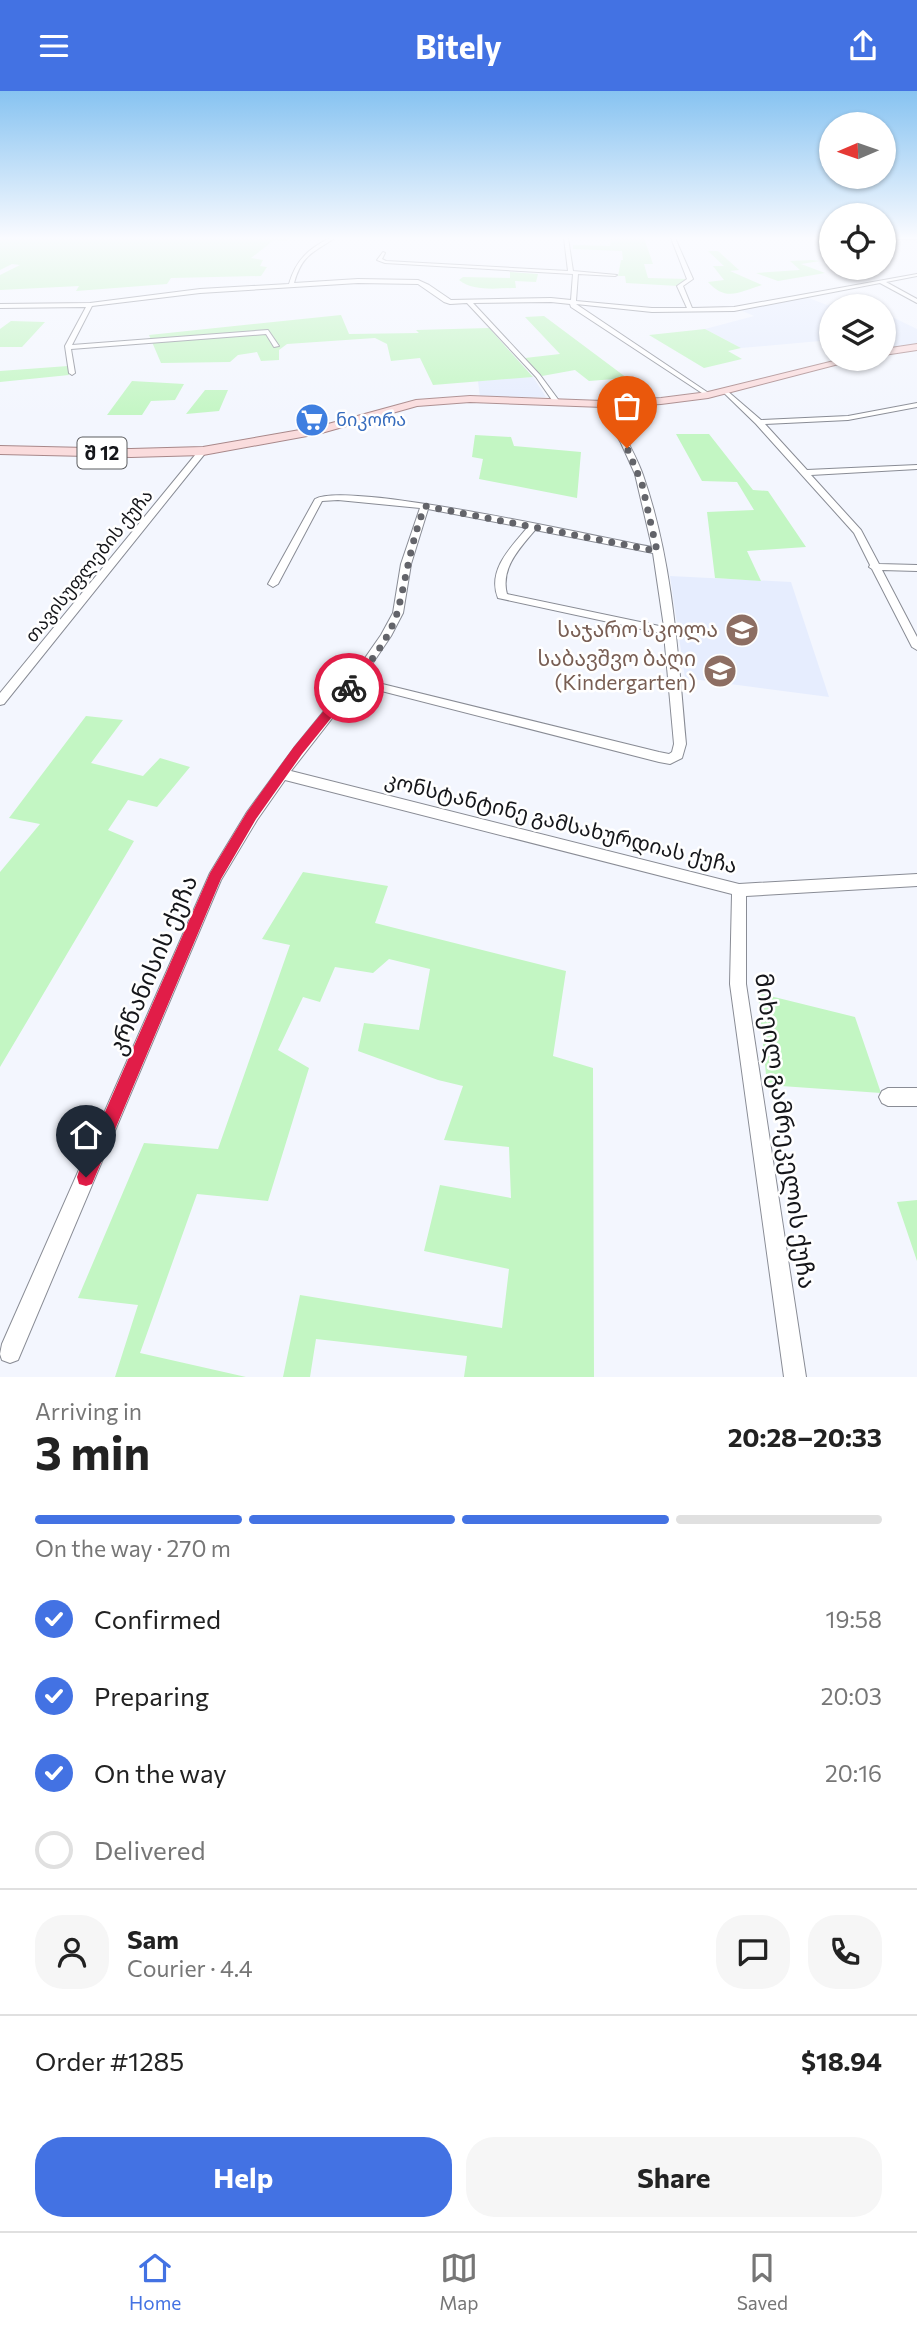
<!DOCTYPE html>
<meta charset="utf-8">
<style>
body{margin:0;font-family:Commissioner,"Noto Sans Georgian",sans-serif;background:#f6f6f6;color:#222;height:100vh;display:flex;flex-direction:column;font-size:26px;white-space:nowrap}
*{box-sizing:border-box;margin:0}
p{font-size:23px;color:#767676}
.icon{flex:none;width:38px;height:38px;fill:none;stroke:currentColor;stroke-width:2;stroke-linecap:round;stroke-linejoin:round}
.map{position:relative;height:1286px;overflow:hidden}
.details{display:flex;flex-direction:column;background:#fff;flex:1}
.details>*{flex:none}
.needle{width:46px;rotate:268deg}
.fabs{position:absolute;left:819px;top:21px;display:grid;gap:14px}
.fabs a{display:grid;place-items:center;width:77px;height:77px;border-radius:50%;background:#fff;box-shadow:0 2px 5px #0004;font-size:35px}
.pin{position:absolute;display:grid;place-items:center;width:60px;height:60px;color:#fff;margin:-72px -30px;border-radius:50% 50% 50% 0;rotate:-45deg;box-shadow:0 0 7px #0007}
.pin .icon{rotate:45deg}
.courier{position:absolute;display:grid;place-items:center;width:70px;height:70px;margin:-35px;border:5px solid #e11d48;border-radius:50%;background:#fff;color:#222;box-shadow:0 2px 9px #0007}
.overview em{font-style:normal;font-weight:700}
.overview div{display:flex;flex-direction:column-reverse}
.overview{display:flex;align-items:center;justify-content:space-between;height:119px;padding:0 35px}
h1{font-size:46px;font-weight:700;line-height:52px}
.bar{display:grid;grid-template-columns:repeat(4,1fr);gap:10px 7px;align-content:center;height:84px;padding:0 35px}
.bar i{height:9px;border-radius:5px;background:#e0e0e0}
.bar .active{background:#4372e3}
.bar p{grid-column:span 4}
.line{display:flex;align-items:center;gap:18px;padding:0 35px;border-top:2px solid #e0e0e0}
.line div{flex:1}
.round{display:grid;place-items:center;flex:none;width:74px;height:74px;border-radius:28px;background:#f6f6f6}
ol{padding:0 35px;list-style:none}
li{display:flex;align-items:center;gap:21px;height:77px}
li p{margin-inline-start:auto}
li .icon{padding:7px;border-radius:50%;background:#4372e3;color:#fff;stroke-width:4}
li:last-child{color:#767676}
li i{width:38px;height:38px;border:4px solid #e0e0e0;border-radius:50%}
.cta{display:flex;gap:14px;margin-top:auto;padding:14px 35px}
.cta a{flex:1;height:80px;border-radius:28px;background:#4372e3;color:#fff;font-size:28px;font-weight:700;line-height:80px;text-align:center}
.cta a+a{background:#f6f6f6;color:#222}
header{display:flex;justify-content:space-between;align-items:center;height:91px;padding:0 35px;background:#4372e3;color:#fff;font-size:32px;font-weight:700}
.menu{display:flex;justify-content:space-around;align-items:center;height:98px;border-top:2px solid #e0e0e0;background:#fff;font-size:19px;color:#767676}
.menu a{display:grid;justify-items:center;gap:4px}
.menu .active{color:#4372e3}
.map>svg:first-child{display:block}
.built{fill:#e6edfe}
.green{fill:#c3f6c3}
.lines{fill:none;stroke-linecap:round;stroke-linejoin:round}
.minor-casing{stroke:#898c95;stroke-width:2}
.primary-casing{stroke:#a8888a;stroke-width:2}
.minor{fill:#fff;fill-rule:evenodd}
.primary{fill:#fadcdd;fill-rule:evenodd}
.route{fill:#e11d48}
.done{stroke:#63646a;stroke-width:7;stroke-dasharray:0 12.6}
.labels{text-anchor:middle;stroke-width:5;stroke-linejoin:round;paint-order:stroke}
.far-shop-label{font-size:18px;fill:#366cbe;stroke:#fff;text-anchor:start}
.far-street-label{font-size:18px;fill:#15161a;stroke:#fff}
.shield{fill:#fff;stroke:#5b5c5f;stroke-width:2}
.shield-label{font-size:19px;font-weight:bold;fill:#15161a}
.education-label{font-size:21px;fill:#785e54;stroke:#fff;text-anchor:end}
.street-label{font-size:21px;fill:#15161a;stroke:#fff}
.near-street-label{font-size:24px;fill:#15161a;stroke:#fff}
</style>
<header><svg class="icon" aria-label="menu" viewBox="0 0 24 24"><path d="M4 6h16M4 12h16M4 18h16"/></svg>Bitely<svg class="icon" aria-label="share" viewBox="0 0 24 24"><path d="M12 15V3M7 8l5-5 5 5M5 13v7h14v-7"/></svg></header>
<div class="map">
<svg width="917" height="1286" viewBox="0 0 917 1286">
<rect width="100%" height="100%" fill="#f3f6fe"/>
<!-- built -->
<path class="built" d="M806,206L827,214L854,209L869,215H831V255L820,250L741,257L705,238L754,225L740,219Z
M884,222L917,238V253L884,259Z
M533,286L546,306H480L478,290Z
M670,485L791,491L829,606L685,587Z"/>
<!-- green -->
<path class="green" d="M0,147H292L286,150L274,149L251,167L263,169L260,175L267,176L261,185L171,187L167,193L76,200L79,195L0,199V184L20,174L12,173L0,179Z
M611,147H644L653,173H644L648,187L688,188L678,195L626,192L625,185H618L621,169H623L622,160L573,158V154L610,155Z
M708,160H718L739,179L730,180L762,194C739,201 726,211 708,191L724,189L713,175H724Z
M812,169L820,170L801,173L825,182L778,190L756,182L800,179L790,170Z
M510,181L538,183L536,191L515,190L516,197C498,197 474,201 459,189L463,186L510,187Z
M341,224L349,243L419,242L416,239L489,237L533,286L433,294L420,267L391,270L387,253L375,247L287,253L279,259V269L261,270L257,261L238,264L230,271L161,272L149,244Z
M544,225L627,287L589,290L575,279L542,285L525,267L560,263L525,226Z
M11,230L45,231L22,256H0V238Z
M705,238L741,257L728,260L742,268L704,277L649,244Z
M68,275L69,284L0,291V280Z
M132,290L184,293L175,309L151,310L142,324H107Z
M205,299H228L219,320L186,323Z
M676,343H709L753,399L768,400L806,456L747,460L761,490L715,487L707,421L754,419L737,391L702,390Z
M475,344L511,346L514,355L581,361L577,407L479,388L483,368L472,366Z
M86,625L123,629L91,672L143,685L160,667L190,676L157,716L128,709L108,739L134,750L0,976V781L40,733L9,727Z
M303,781L388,795L375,832L566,880L553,965L593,977L594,1286H464L467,1265L316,1248L310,1286H283L300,1204L502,1237L509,1178L424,1160L440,1094L511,1107L509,1056L444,1049L463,995L438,989L358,960L364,932L419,939L430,878L389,868L373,882L335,876L320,911L303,906L278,959L309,977L268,1110L197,1103L140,1262L246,1286H115L138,1214L78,1207L144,1052L218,1058L290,854L262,848Z
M758,902L855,926L881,1002L767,994Z
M917,1109V1170L897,1111Z"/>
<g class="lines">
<defs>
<path id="minor" d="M330,147H335C312,162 302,164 294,192L358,188L418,189L429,194L451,209L551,207L571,209L573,183L385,172L377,169L383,161L385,162L382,168L386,170L568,180L564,147H568L573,180L617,184L615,185L578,183L576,210L652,217H687L677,195L687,188L671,147H675L693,188L683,195L692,217L734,216L917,183V185L886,191L917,208V212L880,192L734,220L652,221L576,213L710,303L711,304L708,306L571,216L570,213L551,211L473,212L540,284L560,311L556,313L554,312L536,286L467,212L450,213L444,211L418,193L358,192L200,202L92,215L72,254L268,239L279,255L274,256L266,243L71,258L75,282L72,284L69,282L65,255L86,216L0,217V213L90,212L200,198L289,193C296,169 308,158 330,147Z
M884,147H917V148H884Z
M725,298L761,329L848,325L917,312V316L848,329L765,333L807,379L917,374V378L811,384L861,439L879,473L917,474V480L882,479L917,546V559L912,556L872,478L869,476L870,474L854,442L756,333L723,301V299Z
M603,311L607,313C619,336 634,359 643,384C673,470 678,564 686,653L682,667L670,673L659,671L358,594L291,680L739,793L917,783V795L746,805V893L806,1286H784L730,893L732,803L285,689L257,729L221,789L18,1269L10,1272L2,1269L0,1263L2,1253L210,782L247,721L294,657L351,587L381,544L393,522L401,473L420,417L338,409L322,410L278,493L273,496L268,493L315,408C347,389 602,447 652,456L635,383L621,352L599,313ZM428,418L527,437C510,457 487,480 498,507L664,543L674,653L672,661L669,663L659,661L362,588L391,545L403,522L411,473ZM535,439L653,462L664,536L507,503C500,477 520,457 535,439Z
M200,358L207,360L4,613L0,614V602Z
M888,997H917V1015H888L882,1012L879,1006L882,1000Z"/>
<path id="primary" d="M917,253V259L884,264V258Z
M842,268H858L708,307L661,313L603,316L470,311L417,315L318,343L203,364L131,366L0,363V355L131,358L203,356L317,336L416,309L470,305L603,310L661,307L708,301Z"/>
</defs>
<!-- minor casing -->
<use href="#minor" class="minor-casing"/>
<!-- primary casing -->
<use href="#primary" class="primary-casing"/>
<!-- minor -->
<use href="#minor" class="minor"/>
<!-- primary -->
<use href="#primary" class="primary"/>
</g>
<!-- sky -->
<linearGradient id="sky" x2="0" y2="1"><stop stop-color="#87c3f1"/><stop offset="0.45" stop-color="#fafbff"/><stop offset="1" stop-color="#fafbff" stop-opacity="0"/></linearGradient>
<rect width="917" height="327" fill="url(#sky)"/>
<!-- route -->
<path class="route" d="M349,593L355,597L353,600L302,663L256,728L221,788L92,1093L86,1095L79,1093L77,1086L79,1080L210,782L247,721L293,657L345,594Z"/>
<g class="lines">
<!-- done -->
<path class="done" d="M349,597C367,576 391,546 398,519C407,483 411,450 425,415L657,460L642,393L627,357"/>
</g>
<!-- icons -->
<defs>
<symbol id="supermarket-disc" viewBox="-11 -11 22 22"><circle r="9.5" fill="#3f7fe0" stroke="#fff"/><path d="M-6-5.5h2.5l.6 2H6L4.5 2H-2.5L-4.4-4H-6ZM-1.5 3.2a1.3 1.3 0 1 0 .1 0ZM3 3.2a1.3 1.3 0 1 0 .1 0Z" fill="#fff"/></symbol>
<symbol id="school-disc" viewBox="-11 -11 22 22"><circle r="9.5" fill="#8d6e63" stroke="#fff"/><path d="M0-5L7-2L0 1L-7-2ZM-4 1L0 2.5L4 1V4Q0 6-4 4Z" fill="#fff"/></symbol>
</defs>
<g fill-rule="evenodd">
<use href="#supermarket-disc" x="293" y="310" width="38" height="38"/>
<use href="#school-disc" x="723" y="520" width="38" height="38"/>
<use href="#school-disc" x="701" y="561" width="38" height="38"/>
</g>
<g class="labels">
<!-- far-shop labels -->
<g class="far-shop-label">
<text x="336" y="335">ნიკორა</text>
</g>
<!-- far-street labels -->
<g class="far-street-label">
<text transform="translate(89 475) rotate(-51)" y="6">თავისუფლების ქუჩა</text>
</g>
<!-- shield labels -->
<rect class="shield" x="77.5" y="346.5" width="49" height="31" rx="5"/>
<g class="shield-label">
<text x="102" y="369">შ 12</text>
</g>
<!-- education labels -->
<g class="education-label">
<text x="718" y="546">საჯარო სკოლა</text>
<text x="696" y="575">საბავშვო ბაღი<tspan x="696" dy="24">(Kindergarten)</tspan></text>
</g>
<!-- street labels -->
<g class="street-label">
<text transform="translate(561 732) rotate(14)" y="7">კონსტანტინე გამსახურდიას ქუჩა</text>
</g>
<!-- near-street labels -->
<g class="near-street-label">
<text transform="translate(153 874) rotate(-67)" y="8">კრწანისის ქუჩა</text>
<text transform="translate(785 1040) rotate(82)" y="8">მიხეილ გამრეკელის ქუჩა</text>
</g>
</g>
</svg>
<div class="fabs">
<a><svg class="needle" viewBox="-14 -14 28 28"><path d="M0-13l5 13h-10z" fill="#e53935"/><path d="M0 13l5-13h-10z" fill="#767676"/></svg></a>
<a><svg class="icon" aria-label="locate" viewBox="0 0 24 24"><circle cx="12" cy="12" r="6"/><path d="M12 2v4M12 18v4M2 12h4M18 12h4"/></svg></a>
<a><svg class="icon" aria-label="layers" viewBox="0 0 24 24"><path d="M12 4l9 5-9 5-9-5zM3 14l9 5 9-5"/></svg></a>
</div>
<div class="pin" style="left:627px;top:357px;background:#ea580c"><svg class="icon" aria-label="bag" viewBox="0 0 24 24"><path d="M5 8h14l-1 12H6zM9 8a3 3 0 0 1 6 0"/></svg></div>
<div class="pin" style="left:86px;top:1086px;background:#1f2937"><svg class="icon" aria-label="home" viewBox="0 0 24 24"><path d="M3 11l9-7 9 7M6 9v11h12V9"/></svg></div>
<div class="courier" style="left:349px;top:597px"><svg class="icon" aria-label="bike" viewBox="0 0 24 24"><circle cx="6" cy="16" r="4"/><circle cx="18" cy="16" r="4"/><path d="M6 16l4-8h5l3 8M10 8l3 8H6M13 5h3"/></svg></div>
</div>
<section class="details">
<div class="overview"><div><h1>3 min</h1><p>Arriving in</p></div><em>20:28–20:33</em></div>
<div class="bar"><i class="active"></i><i class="active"></i><i class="active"></i><i></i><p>On the way · 270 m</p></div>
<ol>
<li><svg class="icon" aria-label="check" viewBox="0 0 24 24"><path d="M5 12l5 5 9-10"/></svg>Confirmed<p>19:58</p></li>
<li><svg class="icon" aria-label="check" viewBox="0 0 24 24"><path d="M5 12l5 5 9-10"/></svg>Preparing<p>20:03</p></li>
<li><svg class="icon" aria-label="check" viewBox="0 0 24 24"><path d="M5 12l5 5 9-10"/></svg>On the way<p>20:16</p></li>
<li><i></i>Delivered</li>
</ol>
<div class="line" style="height:126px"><a class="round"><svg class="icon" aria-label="person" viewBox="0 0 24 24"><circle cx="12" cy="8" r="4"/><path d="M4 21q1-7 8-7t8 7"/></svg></a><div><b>Sam</b><p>Courier · 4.4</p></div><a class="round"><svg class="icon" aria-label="chat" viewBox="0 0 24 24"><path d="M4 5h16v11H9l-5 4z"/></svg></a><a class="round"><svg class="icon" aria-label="phone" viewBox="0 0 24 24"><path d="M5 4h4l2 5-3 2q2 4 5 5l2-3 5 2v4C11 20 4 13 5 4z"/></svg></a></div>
<div class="line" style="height:91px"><div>Order #1285</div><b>$18.94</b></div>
<div class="cta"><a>Help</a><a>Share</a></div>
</section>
<nav class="menu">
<a class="active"><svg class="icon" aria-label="home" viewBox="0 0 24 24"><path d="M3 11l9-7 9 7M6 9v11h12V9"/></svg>Home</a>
<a><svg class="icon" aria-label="map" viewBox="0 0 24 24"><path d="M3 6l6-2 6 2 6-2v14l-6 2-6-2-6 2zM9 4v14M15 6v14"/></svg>Map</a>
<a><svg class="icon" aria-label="saved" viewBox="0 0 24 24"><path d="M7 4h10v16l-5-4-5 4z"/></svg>Saved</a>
</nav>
